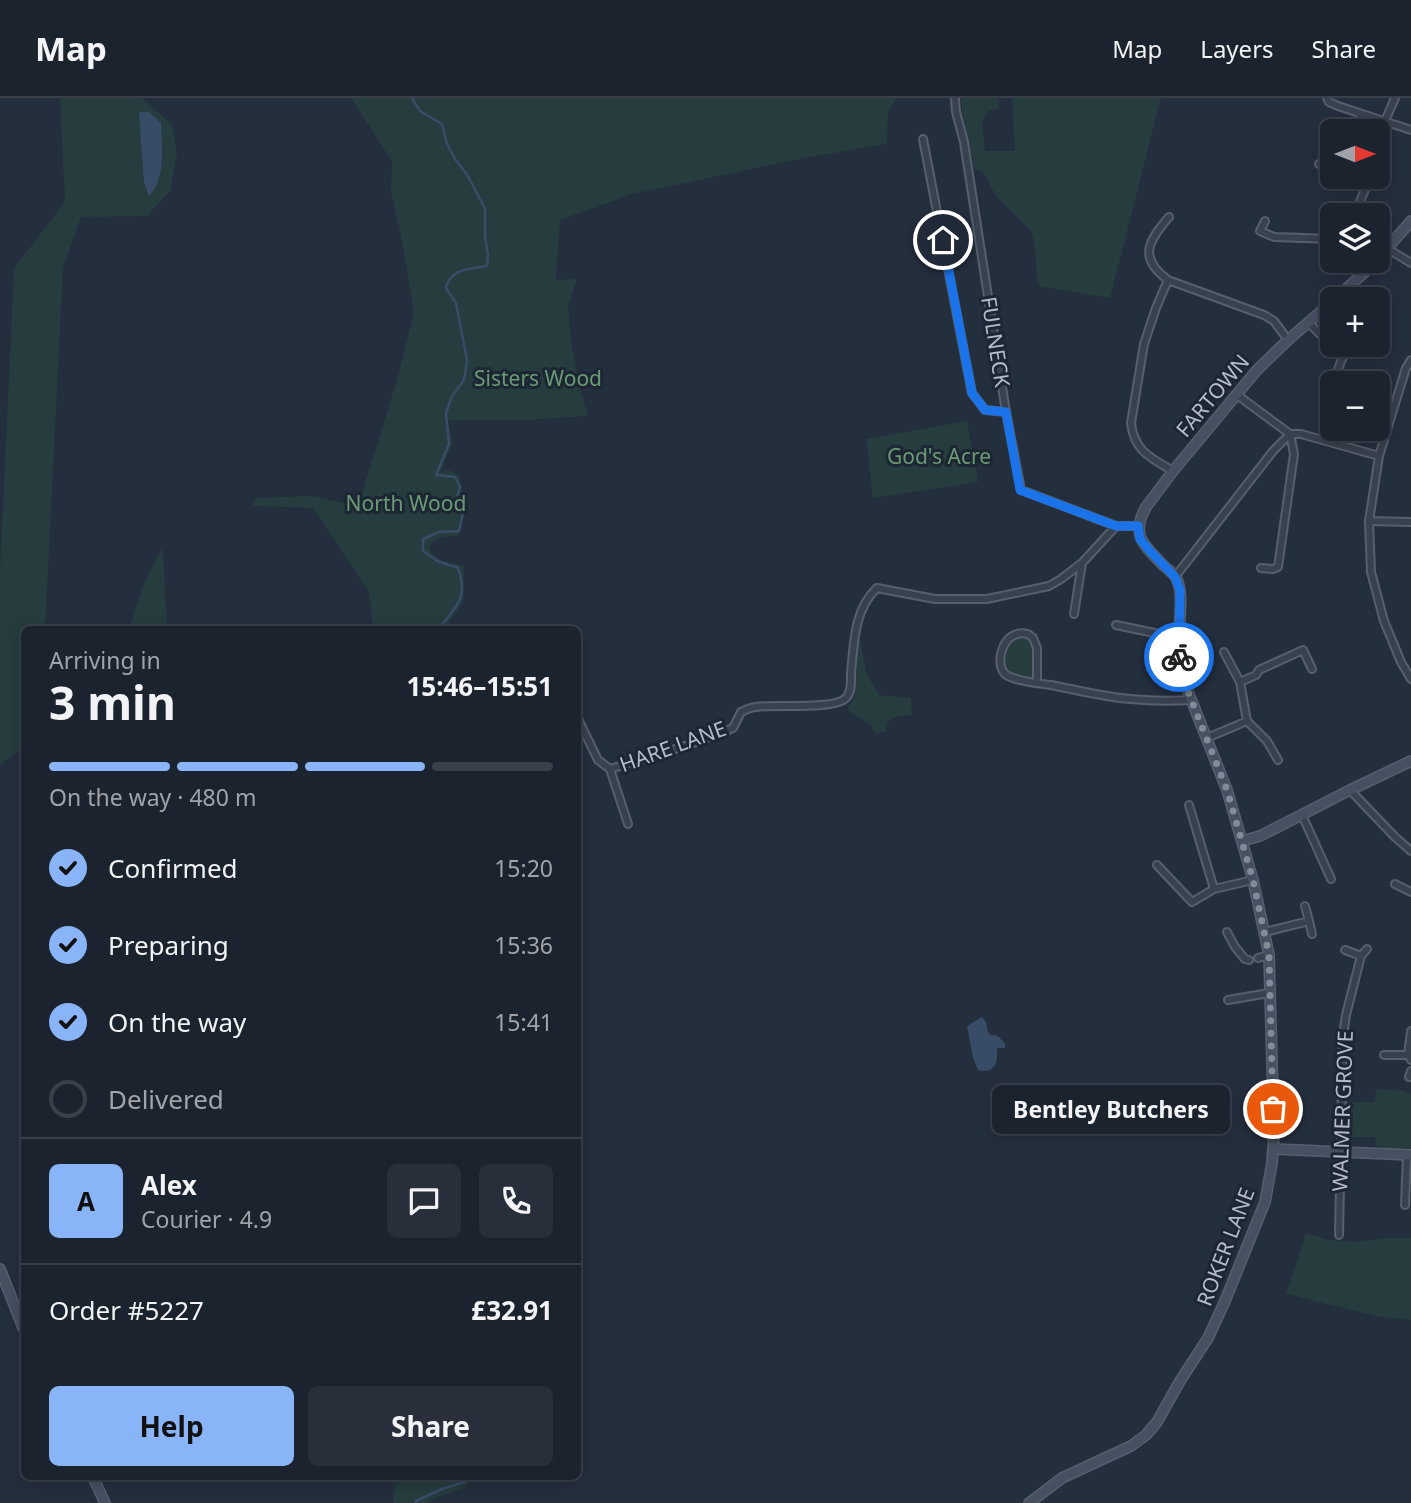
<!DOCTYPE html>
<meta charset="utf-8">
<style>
body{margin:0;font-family:"Noto Sans",sans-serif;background:#282f3a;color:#f1f3f6;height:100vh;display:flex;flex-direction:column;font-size:26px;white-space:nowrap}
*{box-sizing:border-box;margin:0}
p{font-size:23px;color:#a0a4aa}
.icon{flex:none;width:38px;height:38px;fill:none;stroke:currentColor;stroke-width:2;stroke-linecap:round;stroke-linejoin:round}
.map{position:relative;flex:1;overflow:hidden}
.drawer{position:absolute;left:21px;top:528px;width:560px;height:854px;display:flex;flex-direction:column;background:#1b232e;border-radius:10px;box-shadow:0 4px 18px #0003,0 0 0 2px #39404a}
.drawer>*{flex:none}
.needle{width:46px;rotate:90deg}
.controls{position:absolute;left:1320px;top:21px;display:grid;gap:14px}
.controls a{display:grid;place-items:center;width:70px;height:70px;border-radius:10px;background:#1b232e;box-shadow:0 4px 18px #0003,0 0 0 2px #39404a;font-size:35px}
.pin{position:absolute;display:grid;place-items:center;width:60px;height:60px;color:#fff;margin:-30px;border:4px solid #fff;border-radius:50%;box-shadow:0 2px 7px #0007}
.courier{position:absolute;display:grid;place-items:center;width:70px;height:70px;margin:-35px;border:5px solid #1a73e8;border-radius:50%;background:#fff;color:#222;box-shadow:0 2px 9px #0007}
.bubble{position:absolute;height:49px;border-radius:10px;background:#1b232e;box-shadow:0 4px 18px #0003,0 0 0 2px #39404a;font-size:23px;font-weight:700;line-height:49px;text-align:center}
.overview em{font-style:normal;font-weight:700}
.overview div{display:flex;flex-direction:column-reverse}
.overview{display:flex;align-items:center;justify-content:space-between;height:119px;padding:0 28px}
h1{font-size:46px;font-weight:700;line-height:52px}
.bar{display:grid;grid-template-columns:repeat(4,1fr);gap:10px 7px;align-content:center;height:84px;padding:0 28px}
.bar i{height:9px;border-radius:5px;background:#39404a}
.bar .current{background:#8ab4f8}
.bar p{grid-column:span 4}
.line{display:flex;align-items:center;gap:18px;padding:0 28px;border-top:2px solid #39404a}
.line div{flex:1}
.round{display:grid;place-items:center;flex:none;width:74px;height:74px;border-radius:10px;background:#282f3a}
ol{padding:0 28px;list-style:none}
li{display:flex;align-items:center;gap:21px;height:77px}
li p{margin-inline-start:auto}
li .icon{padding:7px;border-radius:50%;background:#8ab4f8;color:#111;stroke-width:4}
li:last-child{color:#a0a4aa}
li i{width:38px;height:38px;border:4px solid #39404a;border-radius:50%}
.action{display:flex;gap:14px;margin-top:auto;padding:14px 28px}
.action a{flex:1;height:80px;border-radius:10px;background:#8ab4f8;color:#111;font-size:28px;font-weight:700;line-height:80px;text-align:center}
.action a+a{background:#282f3a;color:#f1f3f6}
header{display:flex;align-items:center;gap:42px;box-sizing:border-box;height:98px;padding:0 35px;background:#1b232e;border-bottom:2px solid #39404a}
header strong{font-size:33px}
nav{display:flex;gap:38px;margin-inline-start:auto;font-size:24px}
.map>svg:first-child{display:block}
.green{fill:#263c3f}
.water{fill:#394c67}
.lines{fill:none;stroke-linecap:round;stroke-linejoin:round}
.stream{stroke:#394c67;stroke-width:2.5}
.street-casing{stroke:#565f6c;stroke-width:10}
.secondary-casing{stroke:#565f6c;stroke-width:12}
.street{stroke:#38414e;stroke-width:6}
.secondary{stroke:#465061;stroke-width:9}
.done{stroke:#828b98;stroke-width:7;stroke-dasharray:0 12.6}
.route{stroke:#1a73e8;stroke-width:9}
.labels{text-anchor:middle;stroke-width:6;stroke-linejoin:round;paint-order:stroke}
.street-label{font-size:21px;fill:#b4bcc9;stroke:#1d2633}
.park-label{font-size:21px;fill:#6b9a76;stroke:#1d2633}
</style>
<header>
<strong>Map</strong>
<nav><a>Map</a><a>Layers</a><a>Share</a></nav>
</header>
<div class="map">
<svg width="1411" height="1405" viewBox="0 0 1411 1405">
<rect width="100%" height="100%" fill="#242f3e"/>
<!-- green -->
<path class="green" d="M60,0H141L172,26L177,56L170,93L147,118L81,119L63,170L45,532H24V648L0,667V472L14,170L65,104Z
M351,0H897L888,14L887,46L804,60L632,96L560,122L556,182L577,181L568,208L571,243L579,286L588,318L526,322H448L452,347L440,374L448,372L459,377C465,401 466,412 459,437C447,439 433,438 429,450C435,463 451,465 464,468L463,504L444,532H373L369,494L313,410L253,408L254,400L311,398L358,408L397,282L414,214L402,143L391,94L392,63Z
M962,0H998L999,10L988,13L982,24L985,53H1015L1012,0H1161L1110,200L1038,188L1034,144L1031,133L996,98L983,74L975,71L962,14Z
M967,323L978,384L873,400L866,341Z
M162,450C166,478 164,505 168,532H128L143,488Z
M1023,534L1036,545L1037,585L1004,576L1002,555L1005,545Z
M860,541L867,577L879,597L911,600L912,617L896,619L886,625L887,633L876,636L870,626L847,612L855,599L857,542Z
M1376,991L1404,993L1411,996V1057L1399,1056L1376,1047L1375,1039H1345L1347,1004H1375Z
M1306,1135L1329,1142L1357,1144L1386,1140H1411V1222L1381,1219L1286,1196Z
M398,1379H471L465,1390L430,1402L428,1405H394L393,1398Z"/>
<!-- water -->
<path class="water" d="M139,14H149L161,25C162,47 166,81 149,98L144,84Z
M982,919L986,924L988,934L991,937L998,938L1005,946V950H997C998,963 996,977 978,972L973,960L967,928Z"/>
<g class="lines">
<!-- stream -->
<path class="stream" d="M412,0L420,13L442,26L447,46L455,61L468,78L485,111V139L488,157L487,168C469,171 450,171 446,190L456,205L467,262L464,282L452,298L446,315L449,346L436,377L455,379L460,389L456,402L463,415L459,433L439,434L423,441V453L437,463L458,470C469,501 456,508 438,532
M416,1405V1403L442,1391L464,1384L466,1379"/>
<defs>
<path id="street" d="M955,0L956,14L964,44L1006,314L1021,392L1116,428H1138
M1327,0L1329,4L1338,8L1411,32
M1385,23L1395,0
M1354,33L1361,16
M923,41L972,295L985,312L1006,314
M1319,66L1330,67L1332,65
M1354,117L1368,85
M1169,119C1148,143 1138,160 1168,182L1264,217L1274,223L1288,242
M1265,123L1260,133L1274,139L1332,141
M1388,151L1411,165
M1168,182L1156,210L1144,246L1131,325C1134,353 1151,360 1173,373
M1309,225L1343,260
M1411,262L1406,270L1379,358L1369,423L1371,474L1384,523L1401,564L1411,581
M1333,285L1347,247
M1236,296L1290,336
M1327,301L1332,289
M1290,336H1301L1379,358
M1369,423L1411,424
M1261,470L1273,471L1278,469L1294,356L1290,336
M1175,479L1273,353L1290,336
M1074,516L1082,465
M1116,527L1169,538H1179
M1224,554L1240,584L1247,623L1267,643L1278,662
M1240,584L1256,577L1259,572L1303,552L1312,571
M1037,585V550L1033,540L1028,536C1002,529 992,570 1008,578C1020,584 1037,585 1051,587C1077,592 1104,599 1131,601C1151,603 1171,603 1191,602
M578,621L598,662L610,671
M1207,640L1247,623
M610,671L688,647L733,630L741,614C746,612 750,609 756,609C774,606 834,612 846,600C852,594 851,583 851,575C854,545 854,511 877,490L935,501H987L1049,488L1061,481L1082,465L1116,428
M610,671L628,726
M1350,692L1395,739L1411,753
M1189,707L1214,791
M1302,717L1331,781
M1157,767L1192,804L1214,791L1253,782
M1395,786L1411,794
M1309,823L1312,836
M1227,834L1235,849L1245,861L1249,862
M1265,834L1309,823L1305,808
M1345,852L1361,858
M1258,860L1269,857
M1228,902L1269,895
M1411,933L1408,957L1411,962
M1384,957H1408
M1409,979L1411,973
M1405,1107L1407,1057
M1339,1137L1343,937L1346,917L1361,858L1367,851"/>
<path id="secondary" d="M1377,162L1411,123
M1335,201L1377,163
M1242,743L1260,738L1350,692L1411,663
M1274,1051L1411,1057
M0,1171L24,1232
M93,1379L105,1405
M1029,1405L1062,1380L1131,1348L1146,1337L1157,1324L1180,1283L1208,1240L1225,1203L1265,1104L1272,1065L1274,1037L1269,857L1253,782L1227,692L1181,576C1180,563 1179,551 1179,538C1179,522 1184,493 1176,480C1173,475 1168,471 1164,468C1144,447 1130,438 1146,409L1173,373L1257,272L1288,242L1332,204"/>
</defs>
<!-- street casing -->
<use href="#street" class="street-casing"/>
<!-- secondary casing -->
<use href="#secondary" class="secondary-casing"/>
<!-- street -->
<use href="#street" class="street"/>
<!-- secondary -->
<use href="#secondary" class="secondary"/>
</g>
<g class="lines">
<!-- done -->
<path class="done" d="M1179,559L1181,576L1227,692L1253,782L1269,857L1273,1011"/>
<!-- route -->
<path class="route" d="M943,142L972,295L985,312L1006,314L1020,392L1116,428H1138L1140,441L1149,452L1175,479L1180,492L1179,559"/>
</g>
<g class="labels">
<!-- street labels -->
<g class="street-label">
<text transform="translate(995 244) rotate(81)" y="7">FULNECK</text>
<text transform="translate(1213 298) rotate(-50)" y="7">FARTOWN</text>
<text transform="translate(673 649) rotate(-20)" y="7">HARE LANE</text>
<text transform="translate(1343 1013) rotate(-88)" y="7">WALMER GROVE</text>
<text transform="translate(1226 1149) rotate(-69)" y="7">ROKER LANE</text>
</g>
<!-- park labels -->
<g class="park-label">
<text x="538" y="288">Sisters Wood</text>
<text x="939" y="366">God's Acre</text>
<text x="406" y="413">North Wood</text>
</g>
</g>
</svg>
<div class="controls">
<a><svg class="needle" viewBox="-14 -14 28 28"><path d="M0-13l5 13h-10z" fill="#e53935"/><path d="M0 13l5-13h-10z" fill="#a0a4aa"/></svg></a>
<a><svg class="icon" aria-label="layers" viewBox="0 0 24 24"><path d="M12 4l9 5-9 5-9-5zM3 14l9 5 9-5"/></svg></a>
<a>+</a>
<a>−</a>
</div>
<div class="pin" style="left:1273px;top:1011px;background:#ea580c"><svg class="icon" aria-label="bag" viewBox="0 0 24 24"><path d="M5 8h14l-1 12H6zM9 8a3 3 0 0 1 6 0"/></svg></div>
<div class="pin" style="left:943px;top:142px;background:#1f2937"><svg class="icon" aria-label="home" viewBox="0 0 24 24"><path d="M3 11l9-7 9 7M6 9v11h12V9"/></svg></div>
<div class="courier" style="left:1179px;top:559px"><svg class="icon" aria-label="bike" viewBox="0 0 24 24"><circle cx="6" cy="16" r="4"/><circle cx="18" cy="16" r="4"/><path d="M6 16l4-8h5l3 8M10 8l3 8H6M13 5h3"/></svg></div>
<div class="bubble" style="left:992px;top:987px;width:238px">Bentley Butchers</div>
<section class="drawer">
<div class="overview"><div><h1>3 min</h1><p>Arriving in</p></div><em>15:46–15:51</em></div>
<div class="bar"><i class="current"></i><i class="current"></i><i class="current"></i><i></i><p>On the way · 480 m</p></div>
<ol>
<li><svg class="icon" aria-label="check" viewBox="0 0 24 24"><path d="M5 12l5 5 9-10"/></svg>Confirmed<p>15:20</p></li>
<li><svg class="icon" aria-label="check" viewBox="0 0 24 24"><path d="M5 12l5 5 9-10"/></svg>Preparing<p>15:36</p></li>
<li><svg class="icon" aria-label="check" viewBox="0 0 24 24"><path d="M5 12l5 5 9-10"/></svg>On the way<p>15:41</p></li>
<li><i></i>Delivered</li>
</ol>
<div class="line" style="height:126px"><b class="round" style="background:#8ab4f8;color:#111">A</b><div><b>Alex</b><p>Courier · 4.9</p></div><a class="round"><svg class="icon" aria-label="chat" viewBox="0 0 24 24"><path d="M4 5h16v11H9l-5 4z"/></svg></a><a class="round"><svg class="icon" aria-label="phone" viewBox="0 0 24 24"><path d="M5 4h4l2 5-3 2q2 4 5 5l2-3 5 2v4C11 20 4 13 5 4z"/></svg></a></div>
<div class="line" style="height:91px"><div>Order #5227</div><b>£32.91</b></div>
<div class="action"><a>Help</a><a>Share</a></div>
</section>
</div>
